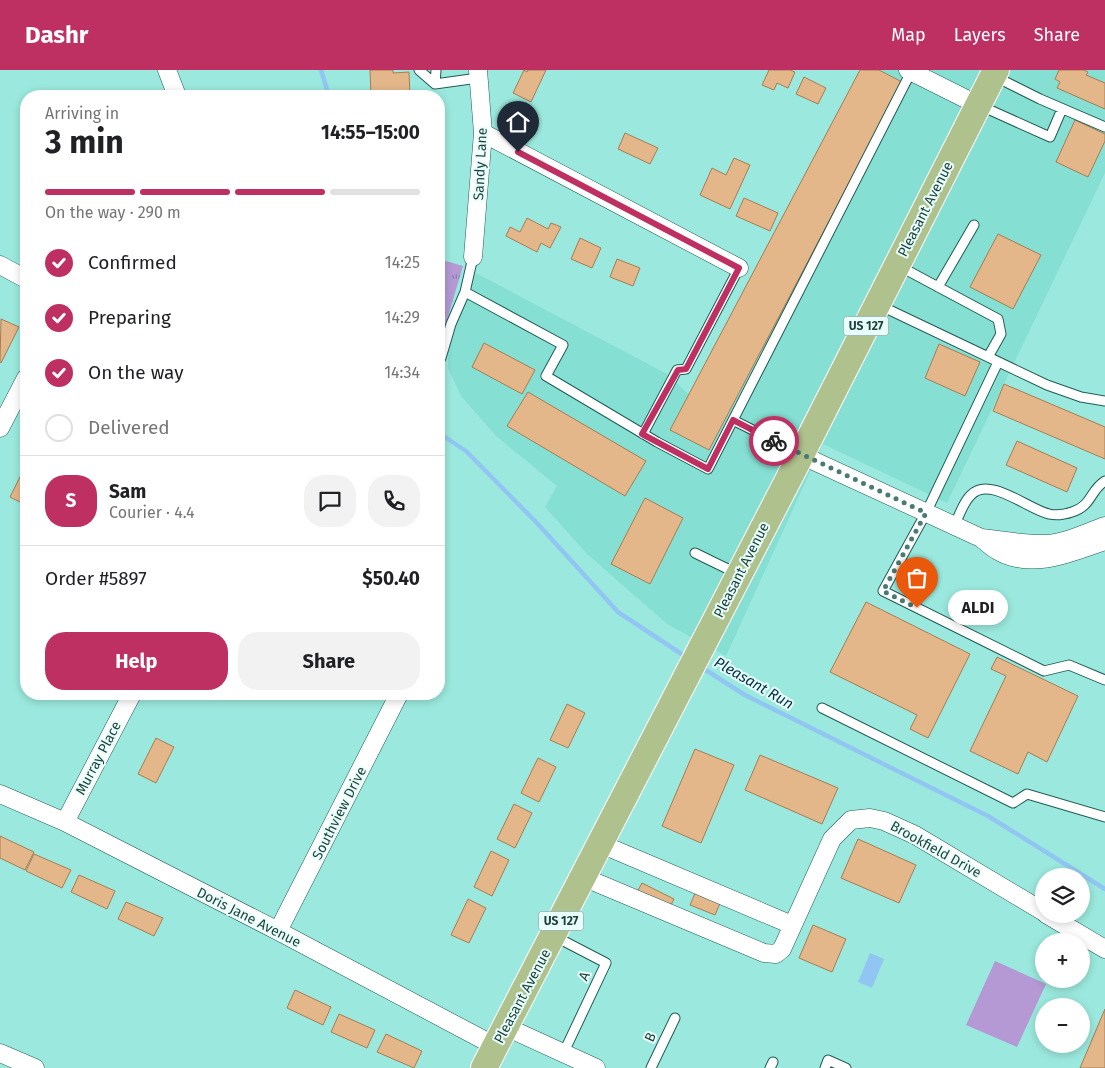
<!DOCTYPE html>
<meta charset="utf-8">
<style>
body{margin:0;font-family:"Fira Sans",sans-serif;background:#f2f2f2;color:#202124;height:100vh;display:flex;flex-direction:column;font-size:19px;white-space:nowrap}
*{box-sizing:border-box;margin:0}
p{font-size:16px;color:#757577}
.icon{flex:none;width:28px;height:28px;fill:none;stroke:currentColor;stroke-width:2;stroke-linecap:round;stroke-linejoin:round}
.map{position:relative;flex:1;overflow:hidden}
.side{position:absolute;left:20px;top:20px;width:425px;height:610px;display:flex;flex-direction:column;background:#fff;border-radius:20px;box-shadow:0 2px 8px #0003}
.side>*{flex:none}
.tools{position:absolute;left:1035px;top:798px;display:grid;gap:10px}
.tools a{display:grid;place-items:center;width:55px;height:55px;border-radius:50%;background:#fff;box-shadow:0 2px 8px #0003;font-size:25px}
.pin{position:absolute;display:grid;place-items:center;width:42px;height:42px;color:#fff;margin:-51px -21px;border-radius:50% 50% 50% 0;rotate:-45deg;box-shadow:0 0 5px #0007}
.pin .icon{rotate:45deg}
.courier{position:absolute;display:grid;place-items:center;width:50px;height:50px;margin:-25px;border:4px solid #be3061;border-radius:50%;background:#fff;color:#222;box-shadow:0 1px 6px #0007}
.bubble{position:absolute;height:35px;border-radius:18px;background:#fff;box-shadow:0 2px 8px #0003;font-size:16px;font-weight:700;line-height:35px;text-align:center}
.summary em{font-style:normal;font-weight:700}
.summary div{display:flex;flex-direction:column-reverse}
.summary{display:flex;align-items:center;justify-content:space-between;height:85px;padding:0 25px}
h1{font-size:32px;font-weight:700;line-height:38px}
.bar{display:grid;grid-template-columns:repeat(4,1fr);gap:8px 5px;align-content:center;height:60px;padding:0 25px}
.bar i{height:6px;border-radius:4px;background:#e0e0e0}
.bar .active{background:#be3061}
.bar p{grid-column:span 4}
.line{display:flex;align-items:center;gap:12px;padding:0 25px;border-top:1px solid #e0e0e0}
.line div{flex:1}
.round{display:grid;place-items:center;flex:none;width:52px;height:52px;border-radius:20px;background:#f2f2f2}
ol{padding:0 25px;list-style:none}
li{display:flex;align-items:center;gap:15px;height:55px}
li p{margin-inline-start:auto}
li .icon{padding:5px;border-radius:50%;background:#be3061;color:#fff;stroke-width:4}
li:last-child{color:#757577}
li i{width:28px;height:28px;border:2px solid #e0e0e0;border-radius:50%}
.cta{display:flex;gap:10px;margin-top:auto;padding:10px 25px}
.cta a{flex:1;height:58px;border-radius:20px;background:#be3061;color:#fff;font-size:20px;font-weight:700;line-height:58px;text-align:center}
.cta a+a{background:#f2f2f2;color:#202124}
header{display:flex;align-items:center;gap:30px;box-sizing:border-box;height:70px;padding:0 25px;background:#be3061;color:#fff}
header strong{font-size:24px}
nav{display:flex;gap:28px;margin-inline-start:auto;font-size:18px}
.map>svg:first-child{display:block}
.built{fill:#86dfd3}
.grass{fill:url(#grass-tufts)}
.pitch{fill:#b499d5}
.water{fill:#92c6f2}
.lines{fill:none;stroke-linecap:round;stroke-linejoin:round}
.stream{stroke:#92c6f2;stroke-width:4.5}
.building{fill:#e4b78b;stroke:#a77c52}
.service-casing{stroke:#1f5c55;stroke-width:11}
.minor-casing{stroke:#1f5c55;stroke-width:19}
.primary-casing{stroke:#fff;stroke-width:28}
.service{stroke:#fff;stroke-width:9}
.minor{stroke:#fff;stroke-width:18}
.primary{stroke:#afc18c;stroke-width:26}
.done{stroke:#4a7a74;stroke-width:5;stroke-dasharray:0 9}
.route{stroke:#be3061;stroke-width:6}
.labels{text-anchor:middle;stroke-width:4;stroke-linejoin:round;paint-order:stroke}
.shield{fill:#e8fefb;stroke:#5b7875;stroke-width:1}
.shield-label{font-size:12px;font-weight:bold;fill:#1e3f3b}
.street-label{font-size:14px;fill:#1e3f3b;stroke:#e8fefb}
.water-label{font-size:15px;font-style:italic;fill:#062f4b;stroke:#e8fefb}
</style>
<header>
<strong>Dashr</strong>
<nav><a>Map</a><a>Layers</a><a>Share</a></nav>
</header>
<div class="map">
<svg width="1105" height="998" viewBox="0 0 1105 998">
<defs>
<pattern id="grass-tufts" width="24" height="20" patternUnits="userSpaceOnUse" patternTransform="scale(1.25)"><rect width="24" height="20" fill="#b499d5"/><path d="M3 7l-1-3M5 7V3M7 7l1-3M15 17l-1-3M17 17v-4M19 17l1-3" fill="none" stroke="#927eae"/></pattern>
</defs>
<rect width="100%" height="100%" fill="#9be9de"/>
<!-- built -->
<path class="built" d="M860,0H1105V103L947,433L823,374L726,586L667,554L586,483L545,437L557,416L496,366L461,326L448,298V271L476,203L669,305L689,325Z"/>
<!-- grass -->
<path class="grass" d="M439,189L463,196L439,277Z"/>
<!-- pitch -->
<path class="pitch" d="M995,891L1046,914L1017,977L966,955Z"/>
<!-- water -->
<path class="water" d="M870,883L884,889L872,918L858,912Z"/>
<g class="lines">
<!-- stream -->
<path class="stream" d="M321,0L329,26
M439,363L466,381L536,452L618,542L686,587
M701,597L745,625L988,746L1105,819"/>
</g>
<!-- building -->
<path class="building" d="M370,0H393V3L409,2L410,26H371Z
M524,0L527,2L528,0H546L531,32L513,23Z
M769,0H790L795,2L788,18L777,13L774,20L762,15Z
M860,0H879L902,12L709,380L670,360Z
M1059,0H1084L1088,2L1086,5L1105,13V39L1057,18L1060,12L1055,9Z
M804,7L826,18L818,34L796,24Z
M1075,50L1105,64V71L1088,107L1056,92Z
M625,63L658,78L650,94L618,79Z
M734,88L750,95L730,139L700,125L712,98L726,105Z
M744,128L778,143L770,161L736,146Z
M527,148L548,159L551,153L561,157L550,178L541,173L537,182L506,166L510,157L520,162Z
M998,164L1041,185L1013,239L970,217Z
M580,168L601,178L592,198L571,189Z
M617,189L640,198L633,216L610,207Z
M1,249L19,257L1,293L0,292Z
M484,273L535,300L522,324L472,297Z
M939,274L980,292L965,326L925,308Z
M1004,314L1105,357V389L993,341Z
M528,322L646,391L625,426L507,356Z
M1017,371L1077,398L1067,422L1006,395Z
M26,395V435L10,427Z
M645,428L683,448L650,514L611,494Z
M866,532L970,584L928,668L910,659L917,645L830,602Z
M997,587L1078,626L1047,692L1028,682L1018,704L970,681L1006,606L991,599Z
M567,634L585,643L568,678L550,670Z
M156,668L174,677L156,713L138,704Z
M695,679L734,695L701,773L662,756Z
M760,685L838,718L822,754L745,720Z
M538,688L556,697L539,732L521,723Z
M514,734L532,743L515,778L497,769Z
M0,766L34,782L25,800L0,788Z
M858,769L916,795L899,833L841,808Z
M491,781L509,790L492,826L474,817Z
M34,784L71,800L62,818L26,801Z
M79,805L115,821L107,839L71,822Z
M642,813L674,829L668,841L636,824Z
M696,821L721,831L715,845L690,835Z
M468,829L486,838L469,873L451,865Z
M126,832L163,848L154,866L118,849Z
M813,855L846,869L832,902L799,888Z
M295,920L331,937L323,955L287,938Z
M1105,939V998H1080Z
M339,944L375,960L367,978L331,962Z
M386,964L422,981L414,998L377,982Z"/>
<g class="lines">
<defs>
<path id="service" d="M419,0L435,14L478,8
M996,7L1040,29L1105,57
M435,14L436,0
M981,36L1050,67L1062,39
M899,196L998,249L1001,264L988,287
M938,217L974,155
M465,222L563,275L546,306L657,372L708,399L912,0
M879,235L1047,315L1081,327L1105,331
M441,288L451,254L465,222L473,187
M998,292L926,443L883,521L1044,601L1069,595L1105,610
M733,350L800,384
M643,364L677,300L686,299L739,198
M954,456C959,447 963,432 971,425C989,405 1029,440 1049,444C1057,446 1066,444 1072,442C1092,436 1090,420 1105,411
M695,483L736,503
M822,638L1013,733L1027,724L1105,747
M554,866L606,893L563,984
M651,998L675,948
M770,998L773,992
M825,998L828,990L846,998"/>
<path id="minor" d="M167,0L177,26
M908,0L978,35
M483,63L739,198
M473,187L483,63L478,0
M0,195L26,209
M0,358L26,308
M801,385L981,468C987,473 993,479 1000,482C1034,500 1072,482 1105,471
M982,468C1002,470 1024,475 1045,474C1066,473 1085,463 1105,456
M0,724L65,752L278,861L495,976
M65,752L132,624
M601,774L792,855
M583,807L764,883L776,884L782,879L832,769L851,750L870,748L884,751L915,765L1044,842
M1046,844L1105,879
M278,861L399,624
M506,957L596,998
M0,983L35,998"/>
<path id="primary" d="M484,998L801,385L996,0"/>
</defs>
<!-- service casing -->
<use href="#service" class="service-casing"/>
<!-- minor casing -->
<use href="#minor" class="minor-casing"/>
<!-- primary casing -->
<use href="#primary" class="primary-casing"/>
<!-- service -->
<use href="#service" class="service"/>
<!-- minor -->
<use href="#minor" class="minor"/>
<!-- primary -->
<use href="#primary" class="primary"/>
</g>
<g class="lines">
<!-- done -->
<path class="done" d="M774,371L926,443L883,521L917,538"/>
<!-- route -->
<path class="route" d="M518,82L739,198L686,299L678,300L642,364L708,399L733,350L774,371"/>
</g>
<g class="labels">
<!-- shield labels -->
<g class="shield">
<rect x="843.5" y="246.5" width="45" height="19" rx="4"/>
<rect x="538.5" y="841.5" width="45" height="19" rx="4"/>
</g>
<g class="shield-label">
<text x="866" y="260">US 127</text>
<text x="561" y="855">US 127</text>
</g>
<!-- street labels -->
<g class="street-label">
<text transform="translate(480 94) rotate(-87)" y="5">Sandy Lane</text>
<text transform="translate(925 139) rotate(-63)" y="5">Pleasant Avenue</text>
<text transform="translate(741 500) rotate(-63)" y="5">Pleasant Avenue</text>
<text transform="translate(98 688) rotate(-62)" y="5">Murray Place</text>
<text transform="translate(339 743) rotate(-63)" y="5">Southview Drive</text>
<text transform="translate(936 779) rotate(29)" y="5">Brookfield Drive</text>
<text transform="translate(249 847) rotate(27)" y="5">Doris Jane Avenue</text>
<text transform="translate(584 906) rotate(-65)" y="5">A</text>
<text transform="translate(522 926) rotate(-62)" y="5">Pleasant Avenue</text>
<text transform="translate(650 967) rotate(-65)" y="5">B</text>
</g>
<!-- water labels -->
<g class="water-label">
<text transform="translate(754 613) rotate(30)" y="5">Pleasant Run</text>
</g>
</g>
</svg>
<div class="tools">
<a><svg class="icon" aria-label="layers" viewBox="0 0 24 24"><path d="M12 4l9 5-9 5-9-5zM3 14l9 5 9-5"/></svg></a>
<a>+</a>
<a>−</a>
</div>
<div class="pin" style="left:917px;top:538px;background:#ea580c"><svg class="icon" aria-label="bag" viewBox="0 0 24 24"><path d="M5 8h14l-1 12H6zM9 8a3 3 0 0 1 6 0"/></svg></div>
<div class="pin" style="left:518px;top:82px;background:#1f2937"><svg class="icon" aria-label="home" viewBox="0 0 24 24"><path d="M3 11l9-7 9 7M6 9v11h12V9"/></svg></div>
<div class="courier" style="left:774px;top:371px"><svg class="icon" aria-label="bike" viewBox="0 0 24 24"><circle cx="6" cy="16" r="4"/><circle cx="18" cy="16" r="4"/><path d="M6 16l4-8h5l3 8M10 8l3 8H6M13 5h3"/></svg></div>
<div class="bubble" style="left:948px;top:520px;width:60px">ALDI</div>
<section class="side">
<div class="summary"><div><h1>3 min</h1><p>Arriving in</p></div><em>14:55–15:00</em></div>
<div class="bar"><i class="active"></i><i class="active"></i><i class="active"></i><i></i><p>On the way · 290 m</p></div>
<ol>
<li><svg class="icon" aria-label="check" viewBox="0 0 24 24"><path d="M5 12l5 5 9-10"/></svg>Confirmed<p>14:25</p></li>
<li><svg class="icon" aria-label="check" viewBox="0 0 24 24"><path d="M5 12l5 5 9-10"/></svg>Preparing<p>14:29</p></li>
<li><svg class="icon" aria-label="check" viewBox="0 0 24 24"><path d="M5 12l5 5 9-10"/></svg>On the way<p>14:34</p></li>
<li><i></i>Delivered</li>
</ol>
<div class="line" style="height:90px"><b class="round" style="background:#be3061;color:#fff">S</b><div><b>Sam</b><p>Courier · 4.4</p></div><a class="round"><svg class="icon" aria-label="chat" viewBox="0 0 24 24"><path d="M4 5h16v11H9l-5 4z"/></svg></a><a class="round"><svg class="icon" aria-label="phone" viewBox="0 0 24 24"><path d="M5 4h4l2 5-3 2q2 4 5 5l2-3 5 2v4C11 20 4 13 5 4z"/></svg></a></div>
<div class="line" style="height:65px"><div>Order #5897</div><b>$50.40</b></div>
<div class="cta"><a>Help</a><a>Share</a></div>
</section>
</div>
